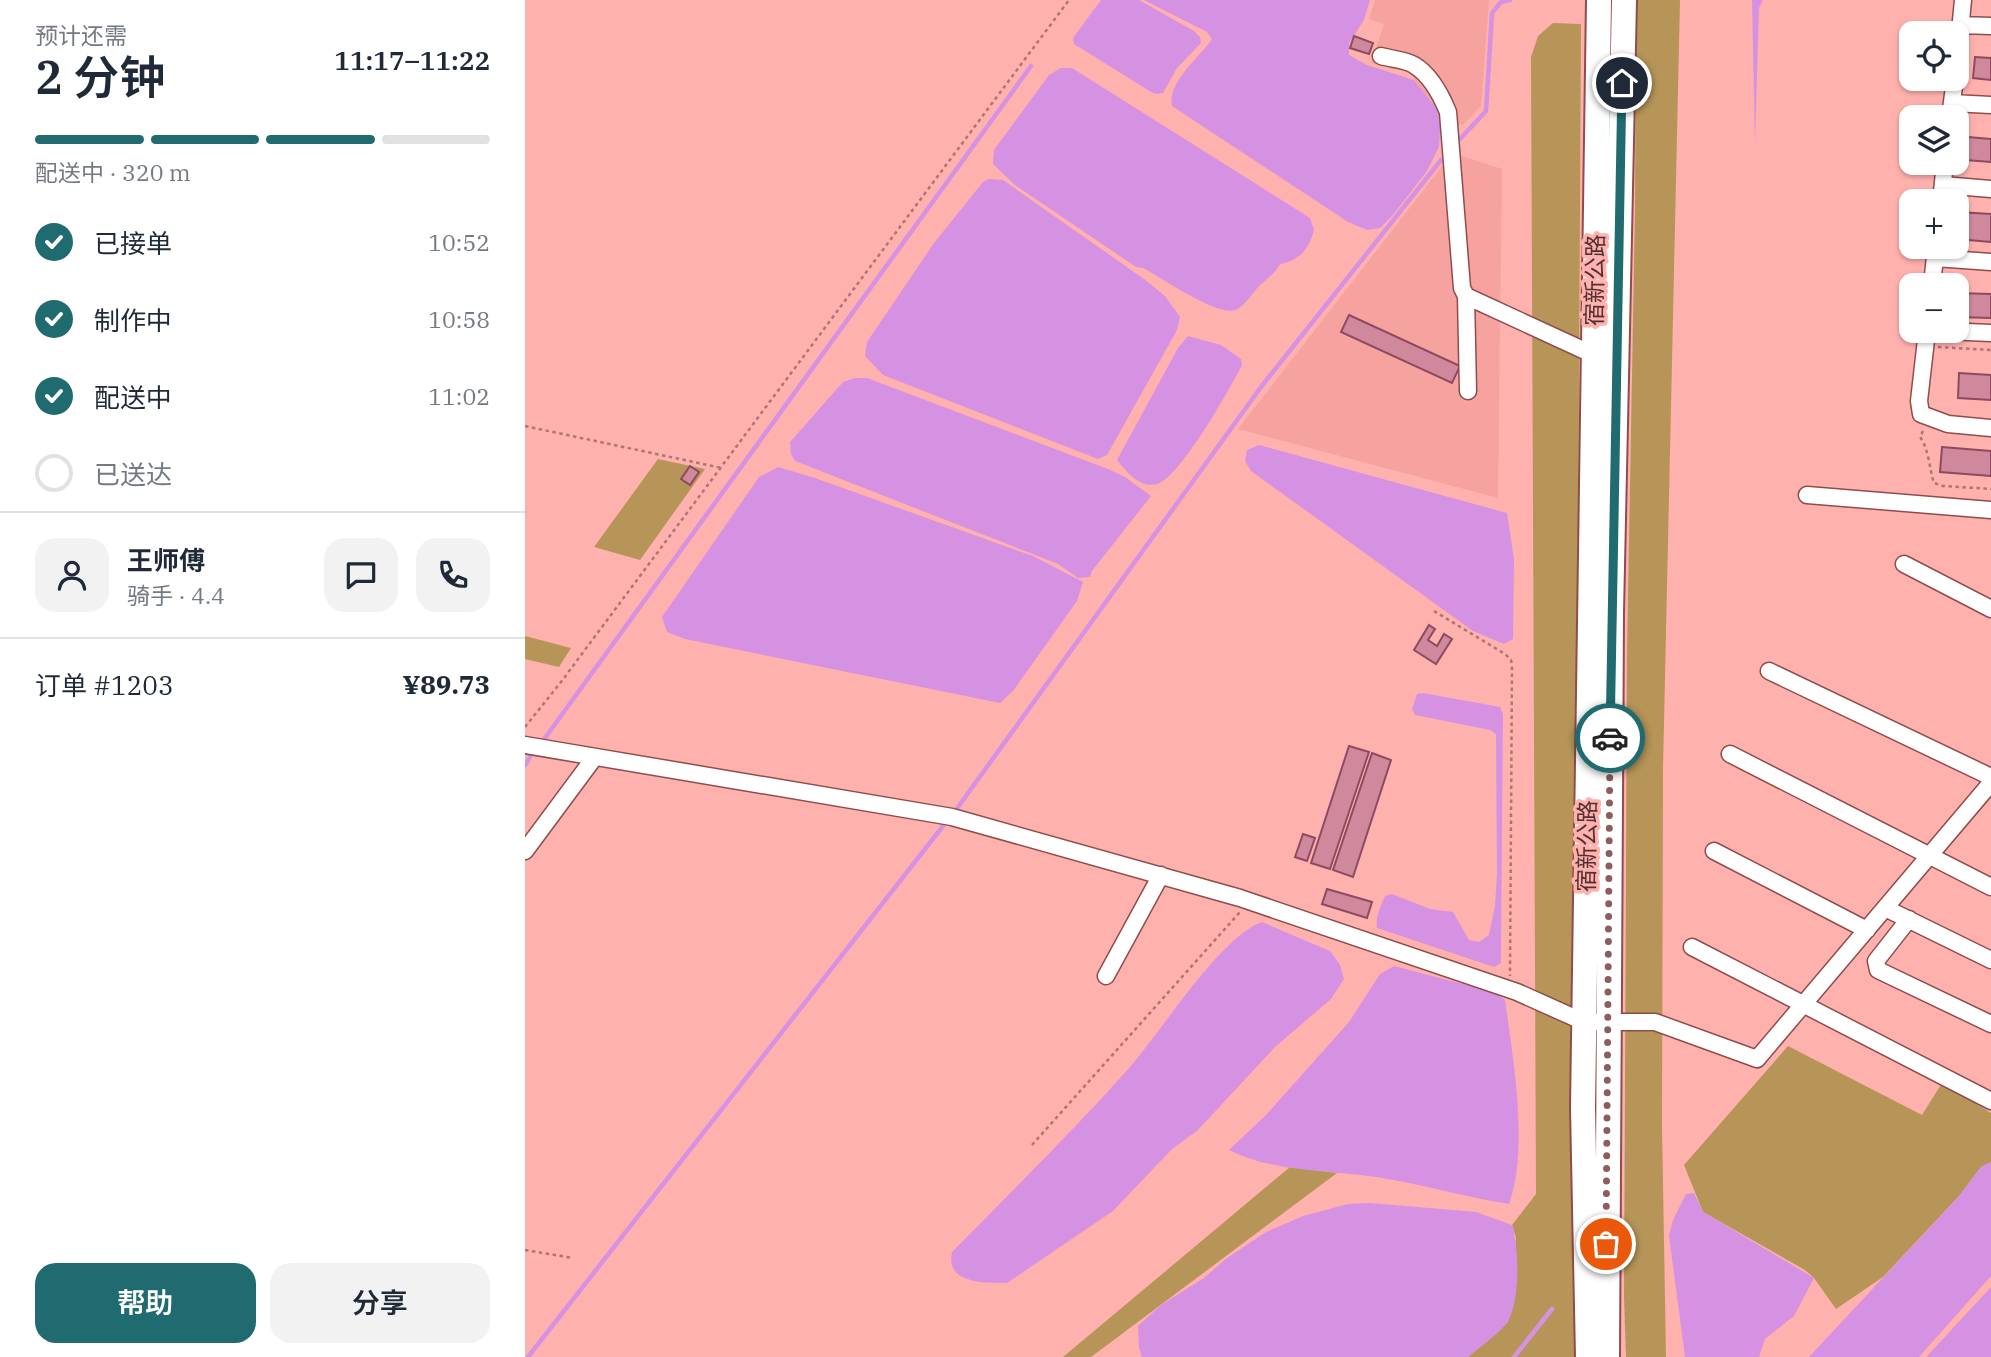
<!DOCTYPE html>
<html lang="zh">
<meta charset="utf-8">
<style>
body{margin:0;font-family:"IBM Plex Serif","Noto Sans SC",serif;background:#f2f2f3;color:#1f2937;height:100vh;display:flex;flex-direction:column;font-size:26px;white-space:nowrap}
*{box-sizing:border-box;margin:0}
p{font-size:23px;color:#747a83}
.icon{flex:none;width:38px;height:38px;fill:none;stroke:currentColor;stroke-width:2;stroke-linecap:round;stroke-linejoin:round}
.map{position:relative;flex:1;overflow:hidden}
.drawer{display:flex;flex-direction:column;background:#fff;width:525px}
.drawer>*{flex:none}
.tools{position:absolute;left:1374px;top:21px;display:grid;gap:14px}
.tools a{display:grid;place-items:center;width:70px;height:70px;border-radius:14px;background:#fff;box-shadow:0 2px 5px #0004;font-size:35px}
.pin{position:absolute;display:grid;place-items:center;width:60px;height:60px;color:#fff;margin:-30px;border:4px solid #fff;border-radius:50%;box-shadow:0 2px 7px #0007}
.courier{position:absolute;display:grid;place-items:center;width:70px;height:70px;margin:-35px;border:5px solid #1f6b70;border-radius:50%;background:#fff;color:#222;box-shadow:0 2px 9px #0007}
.overview em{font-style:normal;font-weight:600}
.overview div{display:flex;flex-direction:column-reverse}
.overview{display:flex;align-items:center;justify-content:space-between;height:119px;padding:0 35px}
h1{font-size:46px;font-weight:600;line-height:52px}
.bar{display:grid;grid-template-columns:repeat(4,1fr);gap:10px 7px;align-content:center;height:84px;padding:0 35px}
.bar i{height:9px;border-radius:5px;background:#e0e1e3}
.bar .on{background:#1f6b70}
.bar p{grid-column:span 4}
.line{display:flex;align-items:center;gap:18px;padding:0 35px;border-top:2px solid #e0e1e3}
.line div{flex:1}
.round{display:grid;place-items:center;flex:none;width:74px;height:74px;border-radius:21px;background:#f2f2f3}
ol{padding:0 35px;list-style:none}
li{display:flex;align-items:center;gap:21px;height:77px}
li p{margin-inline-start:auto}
li .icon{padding:7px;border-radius:50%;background:#1f6b70;color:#fff;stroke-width:4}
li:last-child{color:#747a83}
li i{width:38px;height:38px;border:4px solid #e0e1e3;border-radius:50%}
.button{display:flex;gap:14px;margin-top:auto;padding:14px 35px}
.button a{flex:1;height:80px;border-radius:21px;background:#1f6b70;color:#fff;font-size:28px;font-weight:600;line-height:80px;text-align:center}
.button a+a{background:#f2f2f3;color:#1f2937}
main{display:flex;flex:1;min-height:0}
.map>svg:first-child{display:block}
.built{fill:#f6a3a0}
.green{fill:#b79558}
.water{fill:#d692e2}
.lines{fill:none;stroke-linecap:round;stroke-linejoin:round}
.stream{stroke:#d692e2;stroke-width:4.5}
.building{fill:#d0889c;stroke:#8d4b5f;stroke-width:2}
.minor-casing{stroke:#904c4b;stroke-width:19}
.highway-casing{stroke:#904c4b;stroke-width:28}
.path{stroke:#ad7573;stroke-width:2.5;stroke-dasharray:3.5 3.5;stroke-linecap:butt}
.minor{stroke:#fff;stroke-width:16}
.highway{stroke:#fff;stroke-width:24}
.done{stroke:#8d5d5c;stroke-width:7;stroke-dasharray:0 12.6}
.route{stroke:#1f6b70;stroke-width:9}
.labels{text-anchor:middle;stroke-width:7;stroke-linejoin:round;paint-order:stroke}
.street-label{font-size:23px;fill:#503030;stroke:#ffb1ae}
</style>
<main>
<section class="drawer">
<div class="overview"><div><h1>2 分钟</h1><p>预计还需</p></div><em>11:17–11:22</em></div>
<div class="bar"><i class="on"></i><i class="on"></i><i class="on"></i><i></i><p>配送中 · 320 m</p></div>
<ol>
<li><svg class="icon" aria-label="check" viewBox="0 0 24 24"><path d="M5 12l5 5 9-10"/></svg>已接单<p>10:52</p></li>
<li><svg class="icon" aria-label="check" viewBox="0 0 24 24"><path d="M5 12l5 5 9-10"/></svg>制作中<p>10:58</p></li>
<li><svg class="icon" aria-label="check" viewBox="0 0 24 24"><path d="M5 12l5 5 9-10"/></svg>配送中<p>11:02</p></li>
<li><i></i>已送达</li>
</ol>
<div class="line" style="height:126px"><a class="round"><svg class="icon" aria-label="person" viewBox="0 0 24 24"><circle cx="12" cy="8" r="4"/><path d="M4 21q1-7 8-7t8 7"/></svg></a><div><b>王师傅</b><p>骑手 · 4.4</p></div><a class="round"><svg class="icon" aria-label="chat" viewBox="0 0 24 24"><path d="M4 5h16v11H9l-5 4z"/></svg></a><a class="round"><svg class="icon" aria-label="phone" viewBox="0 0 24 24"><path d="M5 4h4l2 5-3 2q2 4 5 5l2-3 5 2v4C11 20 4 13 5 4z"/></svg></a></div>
<div class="line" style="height:91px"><div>订单 #1203</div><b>¥89.73</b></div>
<div class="button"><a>帮助</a><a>分享</a></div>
</section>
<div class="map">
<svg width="1466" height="1357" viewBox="0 0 1466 1357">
<rect width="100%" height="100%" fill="#ffb1ae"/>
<!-- built -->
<path class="built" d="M850,0H964L956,106L938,125L932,124L934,155L977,169L973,498L713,429L921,161L919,118L885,74L874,67L846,63L859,24L844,19Z"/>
<!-- green -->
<path class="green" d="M1111,0H1155L1138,768L1137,1126L1141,1357H1101L1099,1297L1102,654L1110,209Z
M1028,23L1056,24L1053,573L1045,1134L1051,1357H943L983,1322L991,1238L987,1225L1011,1194L1006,57L1013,36Z
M133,459L180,469L115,560L69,547Z
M0,636L46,648L34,667L0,659Z
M1263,1046L1397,1115L1417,1083L1466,1113V1162L1456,1167L1435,1195L1358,1277L1311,1309L1289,1278L1280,1270L1178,1212L1159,1165Z
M765,1167L812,1173L566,1357H538Z"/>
<!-- water -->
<path class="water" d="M576,0H614L669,31L675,37L676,43L652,68L638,93L632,94L626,92L549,44L548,38Z
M619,0H845L839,20L824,43V55L842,65L889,80L916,114L914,147L902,171L868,215L855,228L842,230L823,222L647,106C642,82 675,57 687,39L682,32Z
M1227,0H1238L1234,8L1230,143Z
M536,68H547L785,218L789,230C784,249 774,261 755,264C750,274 741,279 733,287C727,294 719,307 710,310C693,317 635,277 618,268L611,267L490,185L468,164L469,150L524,75Z
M464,179L478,180L619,279L640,296L655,317L652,330L586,448L582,455L573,459L358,375L340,356L342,342L409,243L458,182Z
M663,336L696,345L716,359L717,365C706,387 654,479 632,484C615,489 601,471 592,460L653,348Z
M330,378H342L583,469L600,477L626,496L567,571L565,577L553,578L533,564L270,461L266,454L265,442L318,382Z
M734,445L982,513L989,559L988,639L979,644L948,631L726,471L720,461L722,450Z
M253,467L290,478L508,556L558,582L552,601L488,691L475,703L160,639L142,632L137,617L234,477Z
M898,693L975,707L978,714L976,953V963L969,967L852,928C850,917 856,906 860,896L867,894L905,909L928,912L944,940L954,942L964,935L970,906L972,874L971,734L965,730L890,715L887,709L892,694Z
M737,922L805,951L815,965L819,979L806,999L750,1047L672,1131L647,1149L588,1211L482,1283C460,1283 420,1284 427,1252C487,1191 548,1131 605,1067C637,1030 696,936 737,922Z
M869,966L968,992L980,1000C988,1058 1004,1149 984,1204C945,1198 907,1187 868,1180C814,1169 754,1175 704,1150L741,1115L824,1022L855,974Z
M1466,1162V1276L1394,1357H1284L1435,1195L1456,1167Z
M1169,1193L1178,1212L1289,1278L1269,1316L1240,1339L1234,1357H1160L1144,1236L1148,1220L1161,1194Z
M845,1203L951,1212L987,1225C994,1248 996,1304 981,1324C971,1336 955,1347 943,1357H617L614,1348L613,1326L636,1305L679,1278L702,1258L741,1232L778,1216L823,1204Z
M1466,1287V1357H1402L1403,1355Z"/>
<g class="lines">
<!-- stream -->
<path class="stream" d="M935,139L961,111L967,13L976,2L985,0
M20,738L506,66
M0,765L5,757
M433,807L736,387L916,160
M3,1357L418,826
M989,1357L1027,1309"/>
</g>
<!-- building -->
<path class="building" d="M829,36L848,43L844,54L825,48Z
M1450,57L1466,58V80L1448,78Z
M1443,137L1466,139V162L1441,160Z
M1433,212L1466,214V242L1432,239Z
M1432,293L1466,294V318L1432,317Z
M824,315L935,366L927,383L816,332Z
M1434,373L1466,375V400L1433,398Z
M1417,447L1466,451V476L1415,472Z
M165,466L174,472L165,485L156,479Z
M904,625L910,629L903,640L912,646L919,634L927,639L911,664L889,650Z
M824,746L844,752L805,869L786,863Z
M847,753L866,760L828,877L808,870Z
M778,834L790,838L782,861L770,857Z
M802,889L847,902L842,918L797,904Z"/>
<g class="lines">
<defs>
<path id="minor" d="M1435,25L1466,26
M856,56C866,59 881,60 889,65C906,75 916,95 923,112L937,288L941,296L943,391
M1432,61L1438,0
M1427,103L1466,105
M1425,117L1430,79
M1418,185L1466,189
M1416,201L1420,163
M1410,258L1466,262
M1407,285L1411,247
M941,296L1069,355
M1402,331L1394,401L1396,414L1423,424L1466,428
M1419,331L1466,333
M1282,495L1466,510
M1379,564L1466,609
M1244,671L1466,777
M0,745L427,817L715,898L992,992L1059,1022H1130L1232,1059L1466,783
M1205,754L1466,887
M0,851L69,758
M1189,851L1342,930
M1360,908L1466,960
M1384,919L1351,961L1353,970L1466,1024
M1167,947L1466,1101
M581,976L636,875"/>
<path id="highway" d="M1063,1357L1058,1108L1074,0
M1082,1357L1086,613L1099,0"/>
</defs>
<!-- minor casing -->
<use href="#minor" class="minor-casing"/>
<!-- highway casing -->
<use href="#highway" class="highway-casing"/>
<!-- path -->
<path class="path" d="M1413,347L1466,350
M0,426L197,468
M1398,431L1395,437C1404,449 1404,468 1409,483L1418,486L1466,489
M909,611L980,654L986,660L987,665L985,976
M0,727L36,682L544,0
M507,1145L715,912
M0,1250L48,1258"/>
<!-- minor -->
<use href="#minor" class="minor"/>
<!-- highway -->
<use href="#highway" class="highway"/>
</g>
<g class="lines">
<!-- done -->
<path class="done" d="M1081,1244L1085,738"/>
<!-- route -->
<path class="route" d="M1085,738L1097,83"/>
</g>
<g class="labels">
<!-- street labels -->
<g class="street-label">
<text transform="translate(1070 280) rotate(-89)" y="8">宿新公路</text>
<text transform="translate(1062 846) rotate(-89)" y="8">宿新公路</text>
</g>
</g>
</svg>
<div class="tools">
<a><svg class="icon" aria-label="locate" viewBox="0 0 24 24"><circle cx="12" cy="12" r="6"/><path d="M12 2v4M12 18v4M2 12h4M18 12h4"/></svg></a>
<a><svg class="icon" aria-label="layers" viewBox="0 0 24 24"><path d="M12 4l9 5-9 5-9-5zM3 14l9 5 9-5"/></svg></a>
<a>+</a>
<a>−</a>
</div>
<div class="pin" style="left:1081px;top:1244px;background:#ea580c"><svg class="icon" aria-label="bag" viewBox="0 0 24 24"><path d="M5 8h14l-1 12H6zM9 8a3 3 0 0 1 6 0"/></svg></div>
<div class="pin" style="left:1097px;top:83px;background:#1f2937"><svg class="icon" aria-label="home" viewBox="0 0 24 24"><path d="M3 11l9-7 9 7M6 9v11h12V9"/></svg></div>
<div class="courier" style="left:1085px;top:738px"><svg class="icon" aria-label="car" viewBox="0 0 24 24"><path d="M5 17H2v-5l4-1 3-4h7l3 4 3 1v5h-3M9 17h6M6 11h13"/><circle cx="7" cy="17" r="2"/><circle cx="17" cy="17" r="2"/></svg></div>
</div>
</main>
